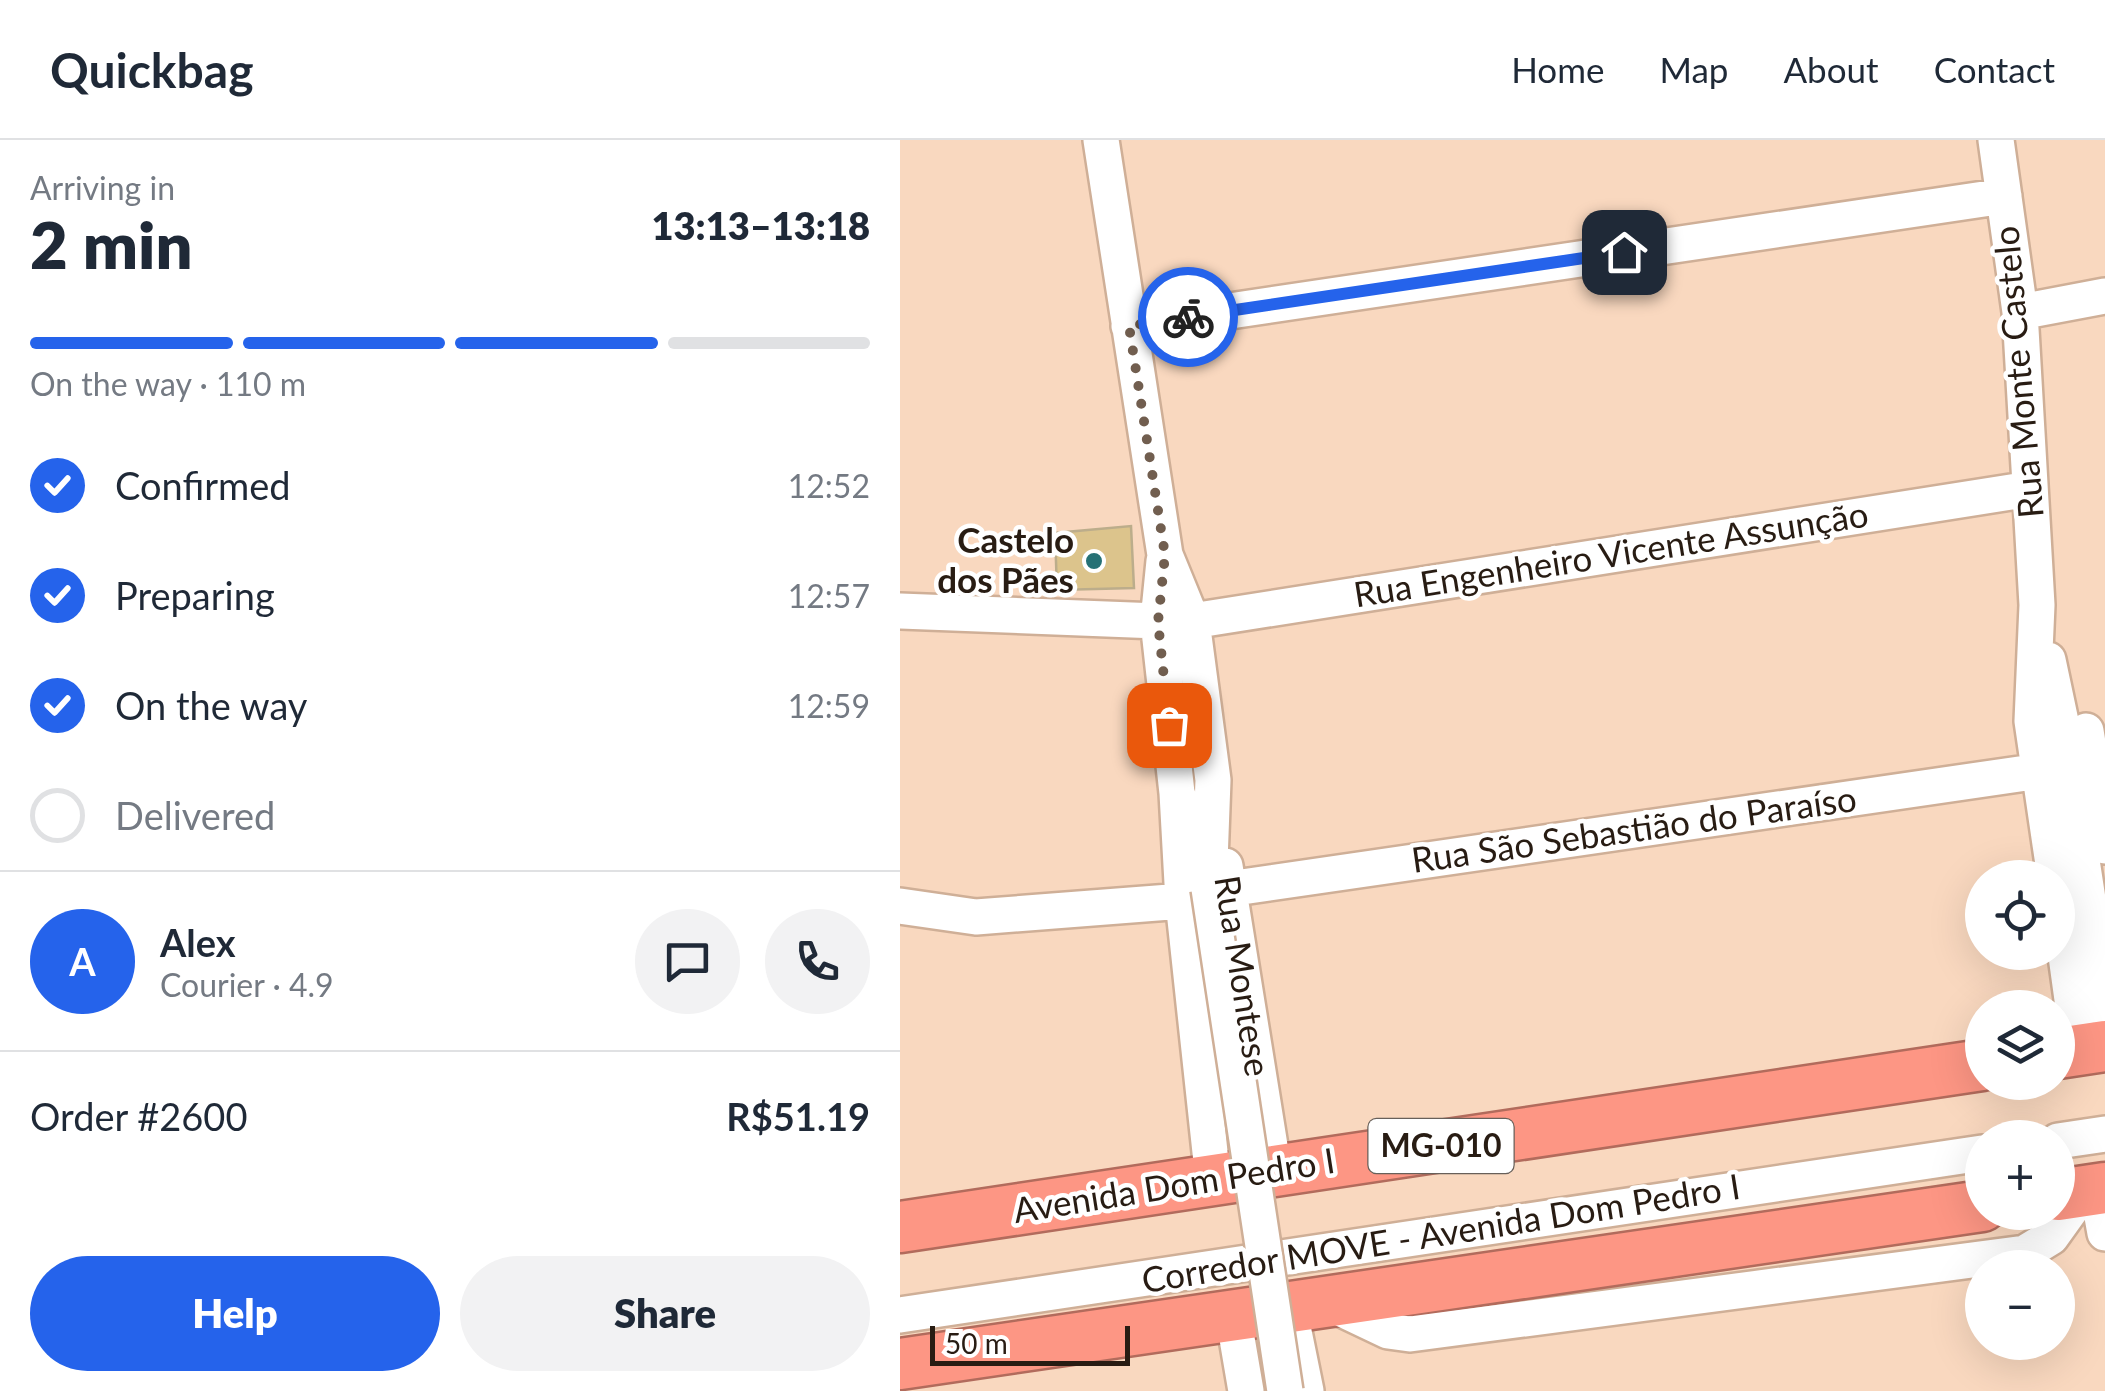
<!DOCTYPE html>
<meta charset="utf-8">
<style>
body{margin:0;font-family:Lato,sans-serif;background:#f2f2f3;color:#1f2937;height:100vh;display:flex;flex-direction:column;font-size:38px;white-space:nowrap}
*{box-sizing:border-box;margin:0}
p{font-size:32px;color:#747a83}
.icon{flex:none;width:55px;height:55px;fill:none;stroke:currentColor;stroke-width:2;stroke-linecap:round;stroke-linejoin:round}
.map{position:relative;flex:1;overflow:hidden}
.details{display:flex;flex-direction:column;background:#fff;width:900px}
.details>*{flex:none}
.buttons{position:absolute;left:1065px;top:720px;display:grid;gap:20px}
.buttons a{display:grid;place-items:center;width:110px;height:110px;border-radius:50%;background:#fff;box-shadow:0 10px 40px #0002;font-size:50px}
.scale{position:absolute;left:30px;bottom:25px;width:200px;box-sizing:border-box;padding-left:10px;border:5px solid #281c13;border-top:0;font-size:28px;line-height:35px;white-space:nowrap;color:#281c13;-webkit-text-stroke:8px #fff;paint-order:stroke}
.pin{position:absolute;display:grid;place-items:center;width:85px;height:85px;color:#fff;margin:-42px;border-radius:20px;box-shadow:0 5px 15px #0006}
.courier{position:absolute;display:grid;place-items:center;width:100px;height:100px;margin:-50px;border:8px solid #2563eb;border-radius:50%;background:#fff;color:#222;box-shadow:0 2px 12px #0007}
.headline em{font-style:normal;font-weight:800}
.headline div{display:flex;flex-direction:column-reverse}
.headline{display:flex;align-items:center;justify-content:space-between;height:170px;padding:0 30px}
h1{font-size:65px;font-weight:800;line-height:75px}
.bar{display:grid;grid-template-columns:repeat(4,1fr);gap:15px 10px;align-content:center;height:120px;padding:0 30px}
.bar i{height:12px;border-radius:8px;background:#e0e1e3}
.bar .active{background:#2563eb}
.bar p{grid-column:span 4}
.line{display:flex;align-items:center;gap:25px;padding:0 30px;border-top:2px solid #e0e1e3}
.line div{flex:1}
.round{display:grid;place-items:center;flex:none;width:105px;height:105px;border-radius:52px;background:#f2f2f3}
ol{padding:0 30px;list-style:none}
li{display:flex;align-items:center;gap:30px;height:110px}
li p{margin-inline-start:auto}
li .icon{padding:10px;border-radius:50%;background:#2563eb;color:#fff;stroke-width:4}
li:last-child{color:#747a83}
li i{width:55px;height:55px;border:5px solid #e0e1e3;border-radius:50%}
.primary-button{display:flex;gap:20px;margin-top:auto;padding:20px 30px}
.primary-button a{flex:1;height:115px;border-radius:60px;background:#2563eb;color:#fff;font-size:40px;font-weight:800;line-height:115px;text-align:center}
.primary-button a+a{background:#f2f2f3;color:#1f2937}
header{display:flex;align-items:center;gap:60px;box-sizing:border-box;height:140px;padding:0 50px;background:#fff;border-bottom:2px solid #e0e1e3}
header strong{font-size:48px}
nav{display:flex;gap:55px;margin-inline-start:auto;font-size:35px}
main{display:flex;flex:1;min-height:0}
.map>svg:first-child{display:block}
.building{fill:#dcc48c;stroke:#bcad8b;stroke-width:2.5}
.lines{fill:none;stroke-linecap:round;stroke-linejoin:round}
.minor-casing{stroke:#cfaf97;stroke-width:40}
.highway-casing{stroke:#b26b5c;stroke-width:55}
.minor{stroke:#fff;stroke-width:35}
.highway{stroke:#fd9684;stroke-width:50}
.minor-bridge-casing{stroke:#cfaf97;stroke-width:40;stroke-linecap:butt}
.minor-bridge{stroke:#fff;stroke-width:35}
.done{stroke:#715e4f;stroke-width:10;stroke-dasharray:0 18}
.route{stroke:#2563eb;stroke-width:12}
.poi-dot{fill:#267175;stroke:#fff;stroke-width:4}
.labels{text-anchor:middle;stroke-width:9;stroke-linejoin:round;paint-order:stroke}
.shield{fill:#fff;stroke:#68605a;stroke-width:2.5}
.shield-label{font-size:32px;font-weight:bold;fill:#281c13}
.street-label{font-size:35px;fill:#281c13;stroke:#fff}
.poi-label{font-size:35px;font-weight:bold;fill:#281c13;stroke:#fff;text-anchor:end}
</style>
<header>
<strong>Quickbag</strong>
<nav><a>Home</a><a>Map</a><a>About</a><a>Contact</a></nav>
</header>
<main>
<section class="details">
<div class="headline"><div><h1>2 min</h1><p>Arriving in</p></div><em>13:13–13:18</em></div>
<div class="bar"><i class="active"></i><i class="active"></i><i class="active"></i><i></i><p>On the way · 110 m</p></div>
<ol>
<li><svg class="icon" aria-label="check" viewBox="0 0 24 24"><path d="M5 12l5 5 9-10"/></svg>Confirmed<p>12:52</p></li>
<li><svg class="icon" aria-label="check" viewBox="0 0 24 24"><path d="M5 12l5 5 9-10"/></svg>Preparing<p>12:57</p></li>
<li><svg class="icon" aria-label="check" viewBox="0 0 24 24"><path d="M5 12l5 5 9-10"/></svg>On the way<p>12:59</p></li>
<li><i></i>Delivered</li>
</ol>
<div class="line" style="height:180px"><b class="round" style="background:#2563eb;color:#fff">A</b><div><b>Alex</b><p>Courier · 4.9</p></div><a class="round"><svg class="icon" aria-label="chat" viewBox="0 0 24 24"><path d="M4 5h16v11H9l-5 4z"/></svg></a><a class="round"><svg class="icon" aria-label="phone" viewBox="0 0 24 24"><path d="M5 4h4l2 5-3 2q2 4 5 5l2-3 5 2v4C11 20 4 13 5 4z"/></svg></a></div>
<div class="line" style="height:130px"><div>Order #2600</div><b>R$51.19</b></div>
<div class="primary-button"><a>Help</a><a>Share</a></div>
</section>
<div class="map">
<svg width="1205" height="1251" viewBox="0 0 1205 1251">
<rect width="100%" height="100%" fill="#f9d8bf"/>
<!-- building -->
<path class="building" d="M231,386L234,448L157,450L155,393Z"/>
<g class="lines">
<defs>
<path id="minor" d="M201,0L265,415L292,481L313,640L309,749
M1096,0L1120,172L1137,465L1132,581L1155,738
M1120,172L1205,156
M229,186L1104,56
M264,421L258,481L277,653L285,676
M0,471L258,481
M292,481L1130,349
M1148,520L1160,577L1205,870
M1186,591L1205,706
M277,653L283,761L313,1040
M325,726L374,1031
M328,749L1140,631
M1158,758L1179,910
M0,766L76,777L283,761
M1158,1001L1205,994
M1197,1049L1205,1093
M427,1162L488,1191L510,1194L1125,1113L1151,1097L1184,1051
M389,1167L406,1251
M0,1175L1082,1013
M333,1175L346,1251"/>
<path id="highway" d="M1158,913L1205,906
M1158,1055L1205,1048
M0,1087L1082,925
M0,1224L1082,1066"/>
</defs>
<!-- minor casing -->
<use href="#minor" class="minor-casing"/>
<!-- highway casing -->
<use href="#highway" class="highway-casing"/>
<!-- minor -->
<use href="#minor" class="minor"/>
<!-- highway -->
<use href="#highway" class="highway"/>
<defs>
<path id="minor-bridge" d="M309,749L385,1251"/>
</defs>
<!-- minor-bridge casing -->
<use href="#minor-bridge" class="minor-bridge-casing"/>
<!-- minor-bridge -->
<use href="#minor-bridge" class="minor-bridge"/>
</g>
<g class="lines">
<!-- done -->
<path class="done" d="M269,585L258,482L265,415L229,186L288,177"/>
<!-- route -->
<path class="route" d="M288,177L724,112"/>
</g>
<!-- markers -->
<circle class="poi-dot" cx="194" cy="421" r="10"/>
<g class="labels">
<!-- shield labels -->
<rect class="shield" x="468.5" y="979" width="145" height="54" rx="8"/>
<g class="shield-label">
<text x="541" y="1017">MG-010</text>
</g>
<!-- street labels -->
<g class="street-label">
<text transform="translate(1119 232) rotate(-95)" y="12">Rua Monte Castelo</text>
<text transform="translate(711 415) rotate(-9)" y="12">Rua Engenheiro Vicente Assunção</text>
<text transform="translate(734 690) rotate(-8)" y="12">Rua São Sebastião do Paraíso</text>
<text transform="translate(342 836) rotate(81)" y="12">Rua Montese</text>
<text transform="translate(274 1046) rotate(-9)" y="12">Avenida Dom Pedro I</text>
<text transform="translate(541 1094) rotate(-9)" y="12">Corredor MOVE - Avenida Dom Pedro I</text>
</g>
<!-- poi labels -->
<g class="poi-label">
<text x="174" y="413">Castelo<tspan x="174" dy="40">dos Pães</tspan></text>
</g>
</g>
</svg>
<div class="buttons">
<a><svg class="icon" aria-label="locate" viewBox="0 0 24 24"><circle cx="12" cy="12" r="6"/><path d="M12 2v4M12 18v4M2 12h4M18 12h4"/></svg></a>
<a><svg class="icon" aria-label="layers" viewBox="0 0 24 24"><path d="M12 4l9 5-9 5-9-5zM3 14l9 5 9-5"/></svg></a>
<a>+</a>
<a>−</a>
</div>
<div class="scale">50 m</div>
<div class="pin" style="left:269px;top:585px;background:#ea580c"><svg class="icon" aria-label="bag" viewBox="0 0 24 24"><path d="M5 8h14l-1 12H6zM9 8a3 3 0 0 1 6 0"/></svg></div>
<div class="pin" style="left:724px;top:112px;background:#1f2937"><svg class="icon" aria-label="home" viewBox="0 0 24 24"><path d="M3 11l9-7 9 7M6 9v11h12V9"/></svg></div>
<div class="courier" style="left:288px;top:177px"><svg class="icon" aria-label="bike" viewBox="0 0 24 24"><circle cx="6" cy="16" r="4"/><circle cx="18" cy="16" r="4"/><path d="M6 16l4-8h5l3 8M10 8l3 8H6M13 5h3"/></svg></div>
</div>
</main>
